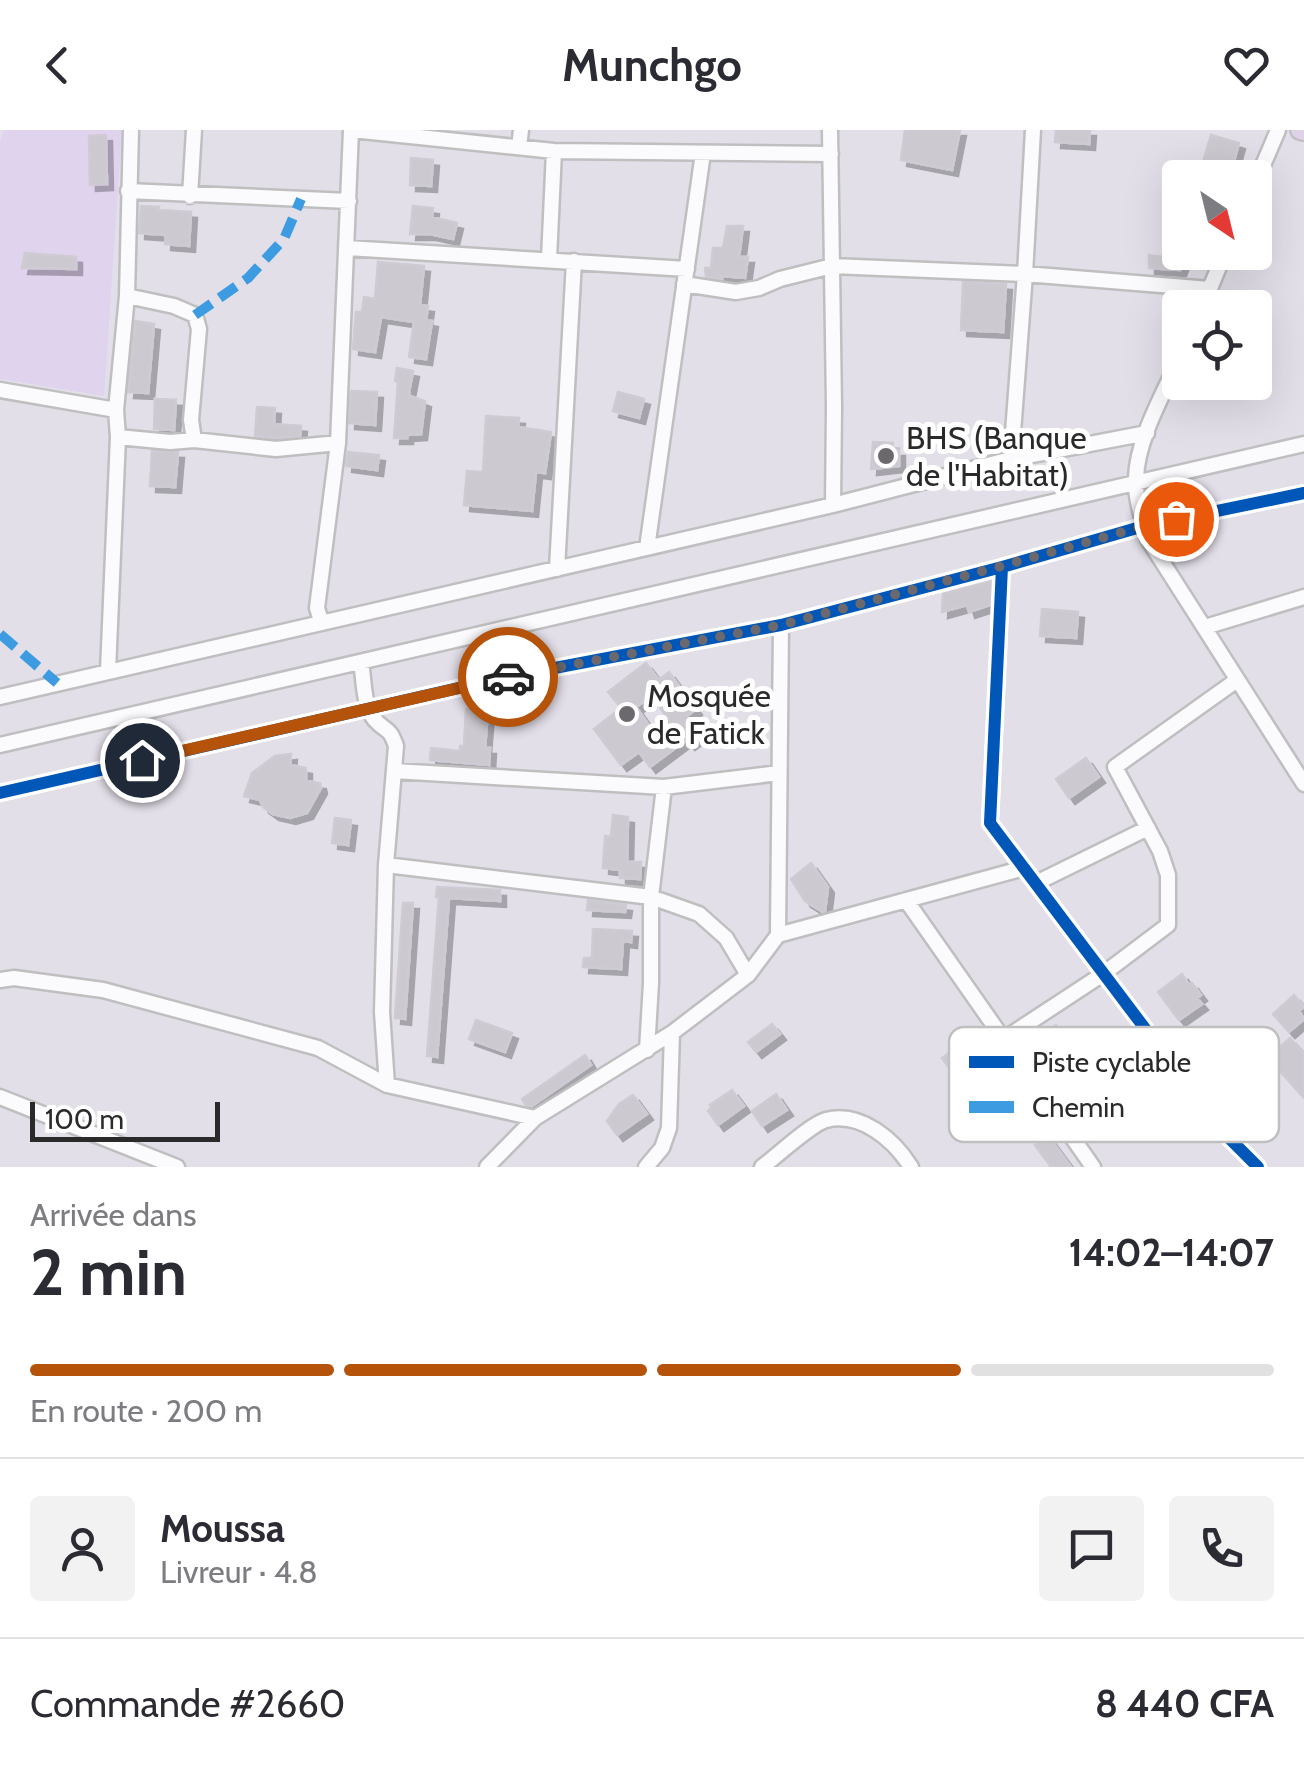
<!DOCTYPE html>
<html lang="fr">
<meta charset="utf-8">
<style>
body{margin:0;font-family:Cabin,sans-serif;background:#f2f2f3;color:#2b2b33;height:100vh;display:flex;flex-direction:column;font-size:38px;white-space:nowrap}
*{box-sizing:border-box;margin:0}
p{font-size:32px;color:#7c7c81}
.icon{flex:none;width:55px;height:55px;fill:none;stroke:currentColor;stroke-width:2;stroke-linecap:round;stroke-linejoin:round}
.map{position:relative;height:1037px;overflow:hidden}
.drawer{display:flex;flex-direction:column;background:#fff;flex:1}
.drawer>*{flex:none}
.needle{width:65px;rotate:145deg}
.tools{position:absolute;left:1162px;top:30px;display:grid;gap:20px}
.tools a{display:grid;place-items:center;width:110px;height:110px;border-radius:10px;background:#fff;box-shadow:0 10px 40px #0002;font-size:50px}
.scale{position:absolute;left:30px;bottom:25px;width:190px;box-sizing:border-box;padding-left:10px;border:5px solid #2a2a2a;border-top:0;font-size:28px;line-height:35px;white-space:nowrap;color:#2a2a2a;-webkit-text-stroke:8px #fff;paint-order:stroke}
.pin{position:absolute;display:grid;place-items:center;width:85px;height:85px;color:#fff;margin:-42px;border:5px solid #fff;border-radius:50%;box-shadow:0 2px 10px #0007}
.courier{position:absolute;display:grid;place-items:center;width:100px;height:100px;margin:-50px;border:8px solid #b45309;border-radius:50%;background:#fff;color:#222;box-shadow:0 2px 12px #0007}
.overview em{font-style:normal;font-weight:800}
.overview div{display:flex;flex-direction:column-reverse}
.overview{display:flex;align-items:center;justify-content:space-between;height:170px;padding:0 30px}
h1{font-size:65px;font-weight:800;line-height:75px}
.bar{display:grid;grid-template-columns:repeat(4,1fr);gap:15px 10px;align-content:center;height:120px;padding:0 30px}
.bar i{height:12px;border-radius:8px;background:#e1e1e2}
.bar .current{background:#b45309}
.bar p{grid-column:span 4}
.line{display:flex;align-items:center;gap:25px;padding:0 30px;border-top:2px solid #e1e1e2}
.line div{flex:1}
.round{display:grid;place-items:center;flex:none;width:105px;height:105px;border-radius:10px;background:#f2f2f3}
header{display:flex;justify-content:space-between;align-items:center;height:130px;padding:0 30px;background:#fff;font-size:45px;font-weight:800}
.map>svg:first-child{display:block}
.education{fill:#e0d3ed}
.building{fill:#cdc9d0;stroke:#cfcbd4;stroke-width:2.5;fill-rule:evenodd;filter:url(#shadow)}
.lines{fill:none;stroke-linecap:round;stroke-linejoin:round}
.minor-casing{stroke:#bfbfc0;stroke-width:19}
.major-casing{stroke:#bebdc0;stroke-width:22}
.minor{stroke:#fbfafc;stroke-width:14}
.major{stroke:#dfd2e7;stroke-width:18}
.quiet{stroke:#3d9ce1;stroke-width:10;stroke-dasharray:20 10;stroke-linecap:butt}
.cycleway-casing{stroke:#fff;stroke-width:19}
.cycleway{stroke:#0057b8;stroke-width:12}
.done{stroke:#6b696d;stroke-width:10;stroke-dasharray:0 18}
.route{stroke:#b45309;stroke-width:12}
.poi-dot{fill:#6b696d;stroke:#fff;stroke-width:4}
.labels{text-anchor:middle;stroke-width:10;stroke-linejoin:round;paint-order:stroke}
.poi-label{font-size:32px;fill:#2a2a2a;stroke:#fff;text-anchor:start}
.key{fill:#fff;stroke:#bfbfbf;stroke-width:2.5}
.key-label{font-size:28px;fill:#2a2a2a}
</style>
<header><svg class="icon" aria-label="back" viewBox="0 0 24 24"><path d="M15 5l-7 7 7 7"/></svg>Munchgo<svg class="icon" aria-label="heart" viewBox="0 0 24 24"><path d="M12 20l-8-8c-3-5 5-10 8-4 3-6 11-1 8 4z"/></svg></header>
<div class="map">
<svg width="1304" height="1037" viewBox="0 0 1304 1037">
<defs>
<filter id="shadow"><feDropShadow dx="6" dy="6" stdDeviation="0" flood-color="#0004"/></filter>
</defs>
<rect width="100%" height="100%" fill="#e3dfe9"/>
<!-- education -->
<path class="education" d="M4,0H122L104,266L0,249V12Z"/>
<!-- building -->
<path class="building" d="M905,0H960L952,40L901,30Z
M1056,0H1090L1089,14L1055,12Z
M106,5L107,54L90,55L89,6Z
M1211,5L1239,13L1231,42L1215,38L1213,45L1200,42Z
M411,28L433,30L431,56L410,55Z
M141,76L159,77L158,80L191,82L189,116L165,114L166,105L139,103Z
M413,76L433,78L432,87L457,93L453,109L430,104H410Z
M727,96H743L739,127H748L745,148L722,146V149L706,147L705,138H711L713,118H723Z
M25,123L76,127V139L22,138Z
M1149,125L1184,130L1180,140L1149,138Z
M378,132L424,136L420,175L428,176L426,190L432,191L426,229L409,227L414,192L381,187L375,222L353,219L356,182H362L364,167L375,169Z
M963,152L1006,154L1003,202L961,200Z
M135,191L154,194L148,263L128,262Z
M397,238L413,241L409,262L410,266L425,271L421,304L407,305V308H394L398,252L395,251Z
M351,261L377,262L375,295L349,293Z
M618,262L644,269L639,288L613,281Z
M155,269L176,270L174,300L154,299Z
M257,277L275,278L274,294L301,296L300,306L278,308L255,306Z
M486,286L519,288L518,297L551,302L545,343L536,342L532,381L464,375L467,341L483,342Z
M873,312L893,313L892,320H899V336L871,339Z
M152,321L178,322L175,357L150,356Z
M348,322L379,325L377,340L346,336Z
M991,451L990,475L969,482L967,475L942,482L943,464Z
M1042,479L1078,482L1076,508L1040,506Z
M646,533L659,550L669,542L696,579L687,586L701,605L689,614L686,610L650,637L639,622L621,635L594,599L621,578L608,562ZM652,566L668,589L652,600L636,577Z
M466,579L488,581L485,618H490L489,635L430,630L431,618L460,621V616H464Z
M291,624L290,635L306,638V651L320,653L321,658L307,683L290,688L273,684L263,677L260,670L244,666L252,643L275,626Z
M1086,628L1099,647L1069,668L1056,649Z
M613,685L628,687L627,732H641L640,749L620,748V740L603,738L605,706L611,707Z
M335,688L351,690L348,715L332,713Z
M811,733L828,757L825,781L823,782L805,771L791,749Z
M437,757L500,760V771L449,768L437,927L427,926L439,767H436Z
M588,770L626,775L625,782L587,780Z
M403,773H413L405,889L395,888Z
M593,799L632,801L631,812L623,811L621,839L583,837L584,828H592Z
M1182,844L1189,855L1192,853L1201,865L1197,868L1202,874L1179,890L1158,862Z
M1294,865L1304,877L1299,881L1304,889L1289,902L1273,884Z
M476,890L512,903L505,922L469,909Z
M772,894L780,904L756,922L748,912Z
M1056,895L1063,905L1065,903L1085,933L1057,949L1048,937L1052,934L1036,910Z
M1290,908L1304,923V968L1268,928Z
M960,915L969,928L973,925L988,947L967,963L942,928Z
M585,925L591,935L532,976L526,975L522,969Z
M732,960L744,976L718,995L708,981L712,977L710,975Z
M776,964L787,980L762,996L752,981Z
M633,965L647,984L617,1005L607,991L619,974Z
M1048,1006L1071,1037H1051L1035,1015Z"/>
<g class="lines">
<defs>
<path id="minor" d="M131,0L127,166L116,280L118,307L170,312L194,310
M352,0L554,21L831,24
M830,0L834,277L833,375
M519,17L521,0
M1255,54L1278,0
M128,61L349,71
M190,66L194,0
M347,118L687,139
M549,129L554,21
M684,154L736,162L759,158L780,149L832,136L1025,144L1033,0
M127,166L174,176L195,185L199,199L191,290L194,310L276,319L338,313
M1202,178L1225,122
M1180,227C1164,263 1137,309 1136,348C1135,369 1143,391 1149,411L1304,654
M0,260L116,280
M1011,329L1025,144L1210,159
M647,418L703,23
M1002,437L990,693L1223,1002L1258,1037
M557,439L574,131
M321,491L317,478L338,313L351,0
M1205,497L1304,467
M361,532C364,549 363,576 375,590C387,603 389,596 396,616L386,735L382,882L387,955
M108,541L118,307
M0,567L833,375L1011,329L1147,303
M0,615L1304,314
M394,641L664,657L779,643
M0,663L502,548L781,495L1002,437L1144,396L1304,363
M386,735L651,767L699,784L726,808L748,845
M1036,753L1148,698
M906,770L1093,1037
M778,805L1024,738
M0,850L14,848L103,860L318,918L387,955L535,988
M1004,909L1103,844L1168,795V745L1160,721L1115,637L1237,550
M647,920L651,853V767L664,657
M0,967L177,1037
M487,1037L535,988L672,903L748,845L778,805L781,495
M646,1037L662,1018L669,998L672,903
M762,1037C777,1026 811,994 826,990C861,981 894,1010 911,1037"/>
<path id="major" d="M1300,0L1304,1"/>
</defs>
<!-- minor casing -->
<use href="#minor" class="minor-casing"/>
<!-- major casing -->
<use href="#major" class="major-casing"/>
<!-- minor -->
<use href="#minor" class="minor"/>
<!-- major -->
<use href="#major" class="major"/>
<!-- quiet -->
<path class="quiet" d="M195,185L248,148L284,109L301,69
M0,504L57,553"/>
<defs>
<path id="cycleway" d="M1002,437L990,693L1223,1002L1258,1037
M0,663L502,548L781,495L1002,437L1144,396L1304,363"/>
</defs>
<!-- cycleway casing -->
<use href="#cycleway" class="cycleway-casing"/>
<!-- cycleway -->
<use href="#cycleway" class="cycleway"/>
</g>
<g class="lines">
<!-- done -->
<path class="done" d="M508,547L781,495L1002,436L1144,396L1176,389"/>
<!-- route -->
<path class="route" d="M142,630L508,547"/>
</g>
<!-- markers -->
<g class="poi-dot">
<circle cx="886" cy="326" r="10"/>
<circle cx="627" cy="584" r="10"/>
</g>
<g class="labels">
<!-- poi labels -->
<g class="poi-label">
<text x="906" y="319">BHS (Banque<tspan x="906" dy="37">de l'Habitat)</tspan></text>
<text x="647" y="577">Mosquée<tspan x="647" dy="37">de Fatick</tspan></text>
</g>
</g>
<!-- legend -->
<rect x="949" y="897" width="330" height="115" rx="15" class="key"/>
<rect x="969" y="926" width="45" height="12" fill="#0057b8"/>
<rect x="969" y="971" width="45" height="12" fill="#3d9ce1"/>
<g class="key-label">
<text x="1032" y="942">Piste cyclable</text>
<text x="1032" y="987">Chemin</text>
</g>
</svg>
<div class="tools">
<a><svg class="needle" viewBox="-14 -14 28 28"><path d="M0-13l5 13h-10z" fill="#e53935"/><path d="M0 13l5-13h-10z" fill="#7c7c81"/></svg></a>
<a><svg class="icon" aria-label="locate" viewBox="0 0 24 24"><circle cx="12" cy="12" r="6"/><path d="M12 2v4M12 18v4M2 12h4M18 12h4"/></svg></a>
</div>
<div class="scale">100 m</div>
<div class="pin" style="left:1176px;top:389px;background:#ea580c"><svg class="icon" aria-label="bag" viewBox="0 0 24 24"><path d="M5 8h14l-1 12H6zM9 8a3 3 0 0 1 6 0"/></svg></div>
<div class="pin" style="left:142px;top:630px;background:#1f2937"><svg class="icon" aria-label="home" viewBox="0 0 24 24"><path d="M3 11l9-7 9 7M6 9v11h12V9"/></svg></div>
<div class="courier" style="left:508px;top:547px"><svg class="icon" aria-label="car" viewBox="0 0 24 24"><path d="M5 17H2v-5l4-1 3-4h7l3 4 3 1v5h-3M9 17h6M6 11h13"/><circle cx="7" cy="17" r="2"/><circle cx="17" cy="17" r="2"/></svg></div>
</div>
<section class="drawer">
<div class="overview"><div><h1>2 min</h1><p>Arrivée dans</p></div><em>14:02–14:07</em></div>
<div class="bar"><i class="current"></i><i class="current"></i><i class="current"></i><i></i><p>En route · 200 m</p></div>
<div class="line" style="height:180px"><a class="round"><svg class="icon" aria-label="person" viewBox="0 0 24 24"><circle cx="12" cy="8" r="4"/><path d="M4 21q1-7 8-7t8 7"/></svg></a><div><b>Moussa</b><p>Livreur · 4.8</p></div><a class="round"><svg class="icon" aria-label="chat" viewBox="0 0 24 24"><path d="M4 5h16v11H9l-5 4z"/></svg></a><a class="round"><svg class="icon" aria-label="phone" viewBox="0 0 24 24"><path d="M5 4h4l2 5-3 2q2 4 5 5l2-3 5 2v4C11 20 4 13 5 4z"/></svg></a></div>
<div class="line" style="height:130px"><div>Commande #2660</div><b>8 440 CFA</b></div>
</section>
